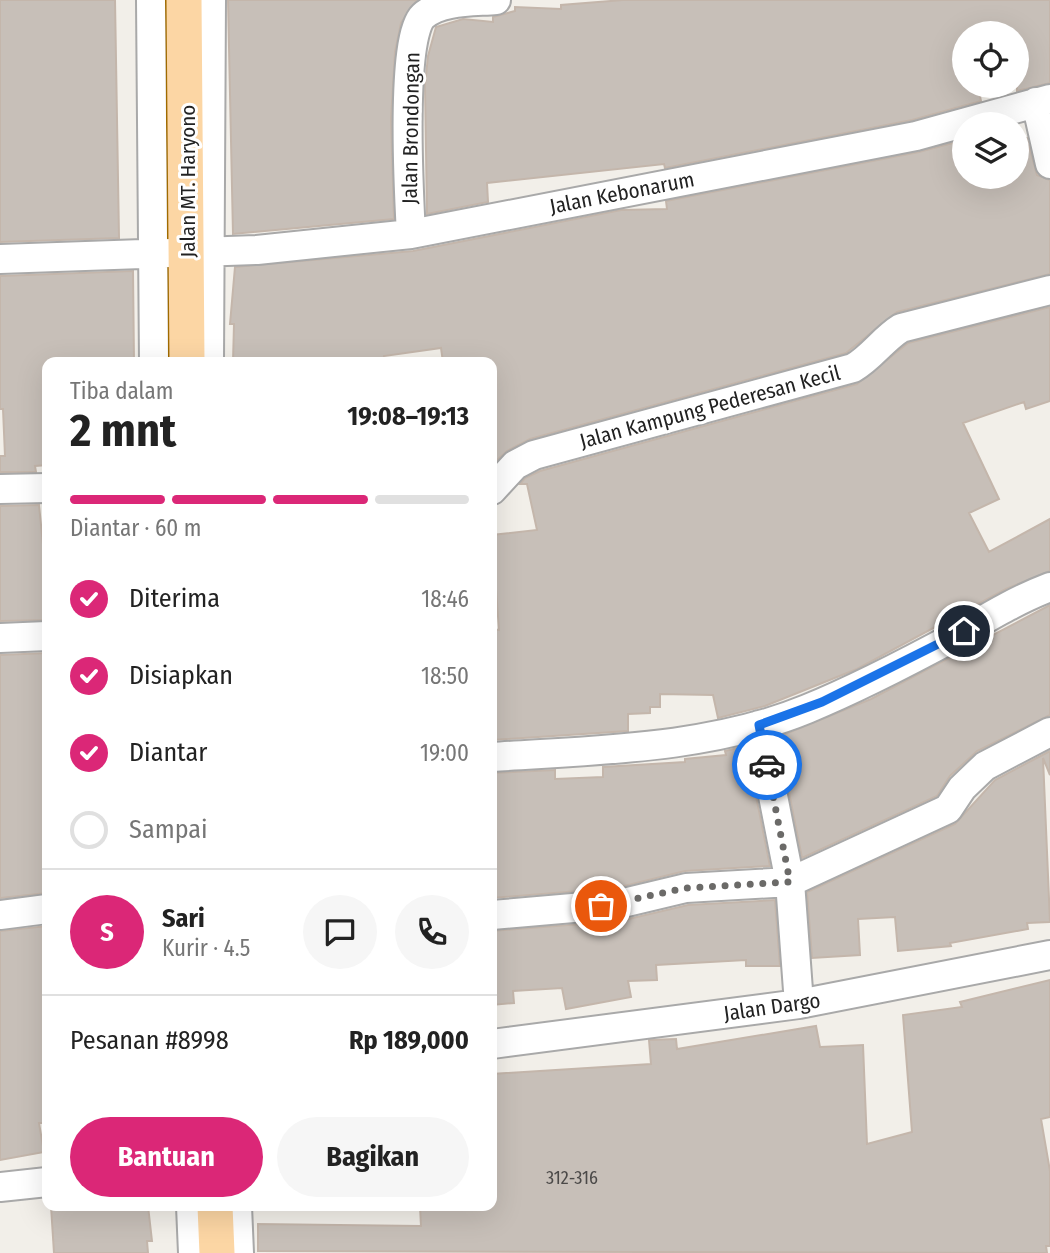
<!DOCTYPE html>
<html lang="id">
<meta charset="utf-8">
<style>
body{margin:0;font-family:"Fira Sans Condensed",sans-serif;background:#f6f6f6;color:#222;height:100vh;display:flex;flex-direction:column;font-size:26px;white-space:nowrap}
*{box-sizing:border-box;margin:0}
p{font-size:23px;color:#767676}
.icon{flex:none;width:38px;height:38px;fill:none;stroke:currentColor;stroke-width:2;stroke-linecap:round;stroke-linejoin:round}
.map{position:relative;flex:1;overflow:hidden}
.details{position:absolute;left:42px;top:357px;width:455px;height:854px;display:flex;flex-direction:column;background:#fff;border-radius:14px;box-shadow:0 7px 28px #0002}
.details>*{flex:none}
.fabs{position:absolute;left:952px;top:21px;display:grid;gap:14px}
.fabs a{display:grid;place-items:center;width:77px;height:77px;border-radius:50%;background:#fff;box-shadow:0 7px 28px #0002;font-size:35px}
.pin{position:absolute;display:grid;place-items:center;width:60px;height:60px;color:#fff;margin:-30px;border:4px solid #fff;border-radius:50%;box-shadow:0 2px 7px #0007}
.courier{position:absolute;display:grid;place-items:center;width:70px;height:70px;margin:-35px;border:5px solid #1a73e8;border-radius:50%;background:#fff;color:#222;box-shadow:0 2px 9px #0007}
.summary em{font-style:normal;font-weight:700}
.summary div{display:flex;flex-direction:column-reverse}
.summary{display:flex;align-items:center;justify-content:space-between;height:119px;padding:0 28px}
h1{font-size:46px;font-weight:700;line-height:52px}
.bar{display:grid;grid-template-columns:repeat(4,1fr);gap:10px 7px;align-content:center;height:84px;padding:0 28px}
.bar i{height:9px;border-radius:5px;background:#e0e0e0}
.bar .selected{background:#db2777}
.bar p{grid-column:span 4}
.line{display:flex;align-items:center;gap:18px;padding:0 28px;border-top:2px solid #e0e0e0}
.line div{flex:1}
.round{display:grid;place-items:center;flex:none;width:74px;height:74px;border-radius:37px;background:#f6f6f6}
ol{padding:0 28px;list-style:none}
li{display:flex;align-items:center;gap:21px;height:77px}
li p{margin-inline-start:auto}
li .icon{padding:7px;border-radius:50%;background:#db2777;color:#fff;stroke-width:4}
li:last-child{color:#767676}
li i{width:38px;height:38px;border:4px solid #e0e0e0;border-radius:50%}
.button{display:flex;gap:14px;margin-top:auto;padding:14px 28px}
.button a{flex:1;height:80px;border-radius:42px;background:#db2777;color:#fff;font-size:28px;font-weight:700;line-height:80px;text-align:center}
.button a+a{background:#f6f6f6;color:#222}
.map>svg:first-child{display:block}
.building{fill:#c7bfb8;stroke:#c4b6ab;stroke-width:2}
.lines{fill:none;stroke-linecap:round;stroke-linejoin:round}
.minor-casing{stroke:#a9a9a9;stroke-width:32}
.major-casing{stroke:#a06b00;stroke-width:38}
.minor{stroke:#fff;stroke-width:28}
.major{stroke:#fcd6a4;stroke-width:35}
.done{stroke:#6b6a68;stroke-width:7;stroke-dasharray:0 12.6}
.route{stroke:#1a73e8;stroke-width:9}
.labels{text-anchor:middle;stroke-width:6;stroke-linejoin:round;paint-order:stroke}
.number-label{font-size:18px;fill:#4b4948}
.street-label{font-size:21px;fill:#222;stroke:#fff}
</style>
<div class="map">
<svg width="1050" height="1253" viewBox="0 0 1050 1253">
<rect width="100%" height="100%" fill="#f2efe9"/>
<!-- building -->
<path class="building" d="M0,0H115L119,238L0,242Z
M228,0H417L401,23L395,52L391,119L394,219L233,234Z
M623,0H1050V83L1017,91V33H964V86H978L981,101L912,120L665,168L664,164L487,183L488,202L427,214L425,85L428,56L436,27L463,19L493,22V17L515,11V7L561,9V5Z
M1027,138L1037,175L1050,180V274L897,312L846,353L530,439L507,451L495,462L492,463V362H443L441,348L384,356V362H233L234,324H230L235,267L413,251L621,210L667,209L666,201L919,152L964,140V177H1017V140Z
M133,271L134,362H47V465L35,466L36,472H0V456H5L3,409H0V276Z
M1050,307V401L1026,409L1024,402L963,423L999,499L969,513L989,552L1050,519V571L1006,589L857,669L765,706L718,718L713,695L660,694V707H650V713L628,714V731L492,740V629L499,630L492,535L537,530L527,484H520L525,478L540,471L857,384L908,343Z
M39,505L44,554H47V620L0,621V506Z
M1050,605V715L977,751L950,776L937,796L802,858L778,737L871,699Z
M47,653V893L0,898V655Z
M746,746L770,866L685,871L616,888L492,898V773L555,770V779L603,777V767L685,762V759L726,755L725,751Z
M1050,751V775L1043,758L1050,922L1027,923L1028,929L950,943L951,946L898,951L895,917L858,919L860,955L812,958L807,892L955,824L995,780Z
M775,900L780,966H746V960L656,965L657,980L628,981L631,997L566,1009L562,988L513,991L514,1003L492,1005V931L620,921L688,905Z
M47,926V1123H39L44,1152L0,1160V931Z
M1050,980V1117L1041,1119L1050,1171V1246H1046L1047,1253L258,1251V1224L421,1226L420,1206H492V1074L651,1064L649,1040L676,1039L677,1049L816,1026L820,1047L863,1045L867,1144L912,1132L903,1015L962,1007L960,1002Z
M51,1206H148L152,1241H147L148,1253H54Z"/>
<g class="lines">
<defs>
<path id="minor" d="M151,0L154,362
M1036,102L1050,164
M411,234C409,197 400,37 423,16C441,0 474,2 496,0
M0,259L257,250L411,234L916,136L1050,99
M209,362L211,0
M0,489L47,488
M492,490L515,465L534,455L853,368C871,358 883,339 901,328L1050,290
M0,638L47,636
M759,725L790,882L799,1004
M492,757C596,750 710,749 807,709C858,688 908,662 956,636C987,618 1016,600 1050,587
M0,915L47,909
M492,915L619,904L686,888L790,882L948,809L962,788L985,766L1050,732
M492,1044L799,1004L1050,955
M0,1187L47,1182
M191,1206L193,1253
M237,1206L239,1253"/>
<path id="major" d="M184,0L187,362
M215,1206L217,1253"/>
</defs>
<!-- minor casing -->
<use href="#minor" class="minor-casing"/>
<!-- major casing -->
<use href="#major" class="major-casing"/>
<!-- minor -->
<use href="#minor" class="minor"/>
<!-- major -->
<use href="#major" class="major"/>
</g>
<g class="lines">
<!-- done -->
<path class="done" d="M601,906L686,888L790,882L767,765"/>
<!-- route -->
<path class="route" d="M767,765L759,725L822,702L964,631"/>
</g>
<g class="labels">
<!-- number labels -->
<g class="number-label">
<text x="572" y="1184">312-316</text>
</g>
<!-- street labels -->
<g class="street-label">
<text transform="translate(411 128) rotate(-89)" y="7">Jalan Brondongan</text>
<text transform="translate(188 181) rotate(-90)" y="7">Jalan MT. Haryono</text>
<text transform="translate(622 193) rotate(-11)" y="7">Jalan Kebonarum</text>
<text transform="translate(710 407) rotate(-15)" y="7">Jalan Kampung Pederesan Kecil</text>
<text transform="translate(772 1007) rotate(-8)" y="7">Jalan Dargo</text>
</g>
</g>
</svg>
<div class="fabs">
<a><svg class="icon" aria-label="locate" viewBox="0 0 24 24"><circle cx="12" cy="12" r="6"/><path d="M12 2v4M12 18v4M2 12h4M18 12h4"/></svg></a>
<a><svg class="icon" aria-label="layers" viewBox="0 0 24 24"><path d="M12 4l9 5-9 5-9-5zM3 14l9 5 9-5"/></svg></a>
</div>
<div class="pin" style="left:601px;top:906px;background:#ea580c"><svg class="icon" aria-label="bag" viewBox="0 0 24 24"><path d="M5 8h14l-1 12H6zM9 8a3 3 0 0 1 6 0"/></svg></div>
<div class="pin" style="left:964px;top:631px;background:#1f2937"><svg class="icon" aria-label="home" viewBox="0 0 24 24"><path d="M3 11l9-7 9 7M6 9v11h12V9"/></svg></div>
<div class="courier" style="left:767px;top:765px"><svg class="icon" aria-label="car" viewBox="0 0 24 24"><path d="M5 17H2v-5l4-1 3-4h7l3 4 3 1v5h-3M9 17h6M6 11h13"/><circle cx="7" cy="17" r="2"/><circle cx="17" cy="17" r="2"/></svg></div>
<section class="details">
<div class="summary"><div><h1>2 mnt</h1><p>Tiba dalam</p></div><em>19:08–19:13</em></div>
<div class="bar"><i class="selected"></i><i class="selected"></i><i class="selected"></i><i></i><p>Diantar · 60 m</p></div>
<ol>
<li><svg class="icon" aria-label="check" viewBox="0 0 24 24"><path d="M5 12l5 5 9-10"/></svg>Diterima<p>18:46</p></li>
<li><svg class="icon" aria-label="check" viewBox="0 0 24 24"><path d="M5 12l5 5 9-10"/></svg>Disiapkan<p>18:50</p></li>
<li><svg class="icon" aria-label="check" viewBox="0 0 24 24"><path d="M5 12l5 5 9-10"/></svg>Diantar<p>19:00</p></li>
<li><i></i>Sampai</li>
</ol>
<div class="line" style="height:126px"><b class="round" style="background:#db2777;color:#fff">S</b><div><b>Sari</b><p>Kurir · 4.5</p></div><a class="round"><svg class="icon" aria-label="chat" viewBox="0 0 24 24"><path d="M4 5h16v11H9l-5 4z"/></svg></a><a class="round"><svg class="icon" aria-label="phone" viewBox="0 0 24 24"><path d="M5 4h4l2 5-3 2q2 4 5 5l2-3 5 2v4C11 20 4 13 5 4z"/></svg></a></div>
<div class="line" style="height:91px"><div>Pesanan #8998</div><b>Rp 189,000</b></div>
<div class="button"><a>Bantuan</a><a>Bagikan</a></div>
</section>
</div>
